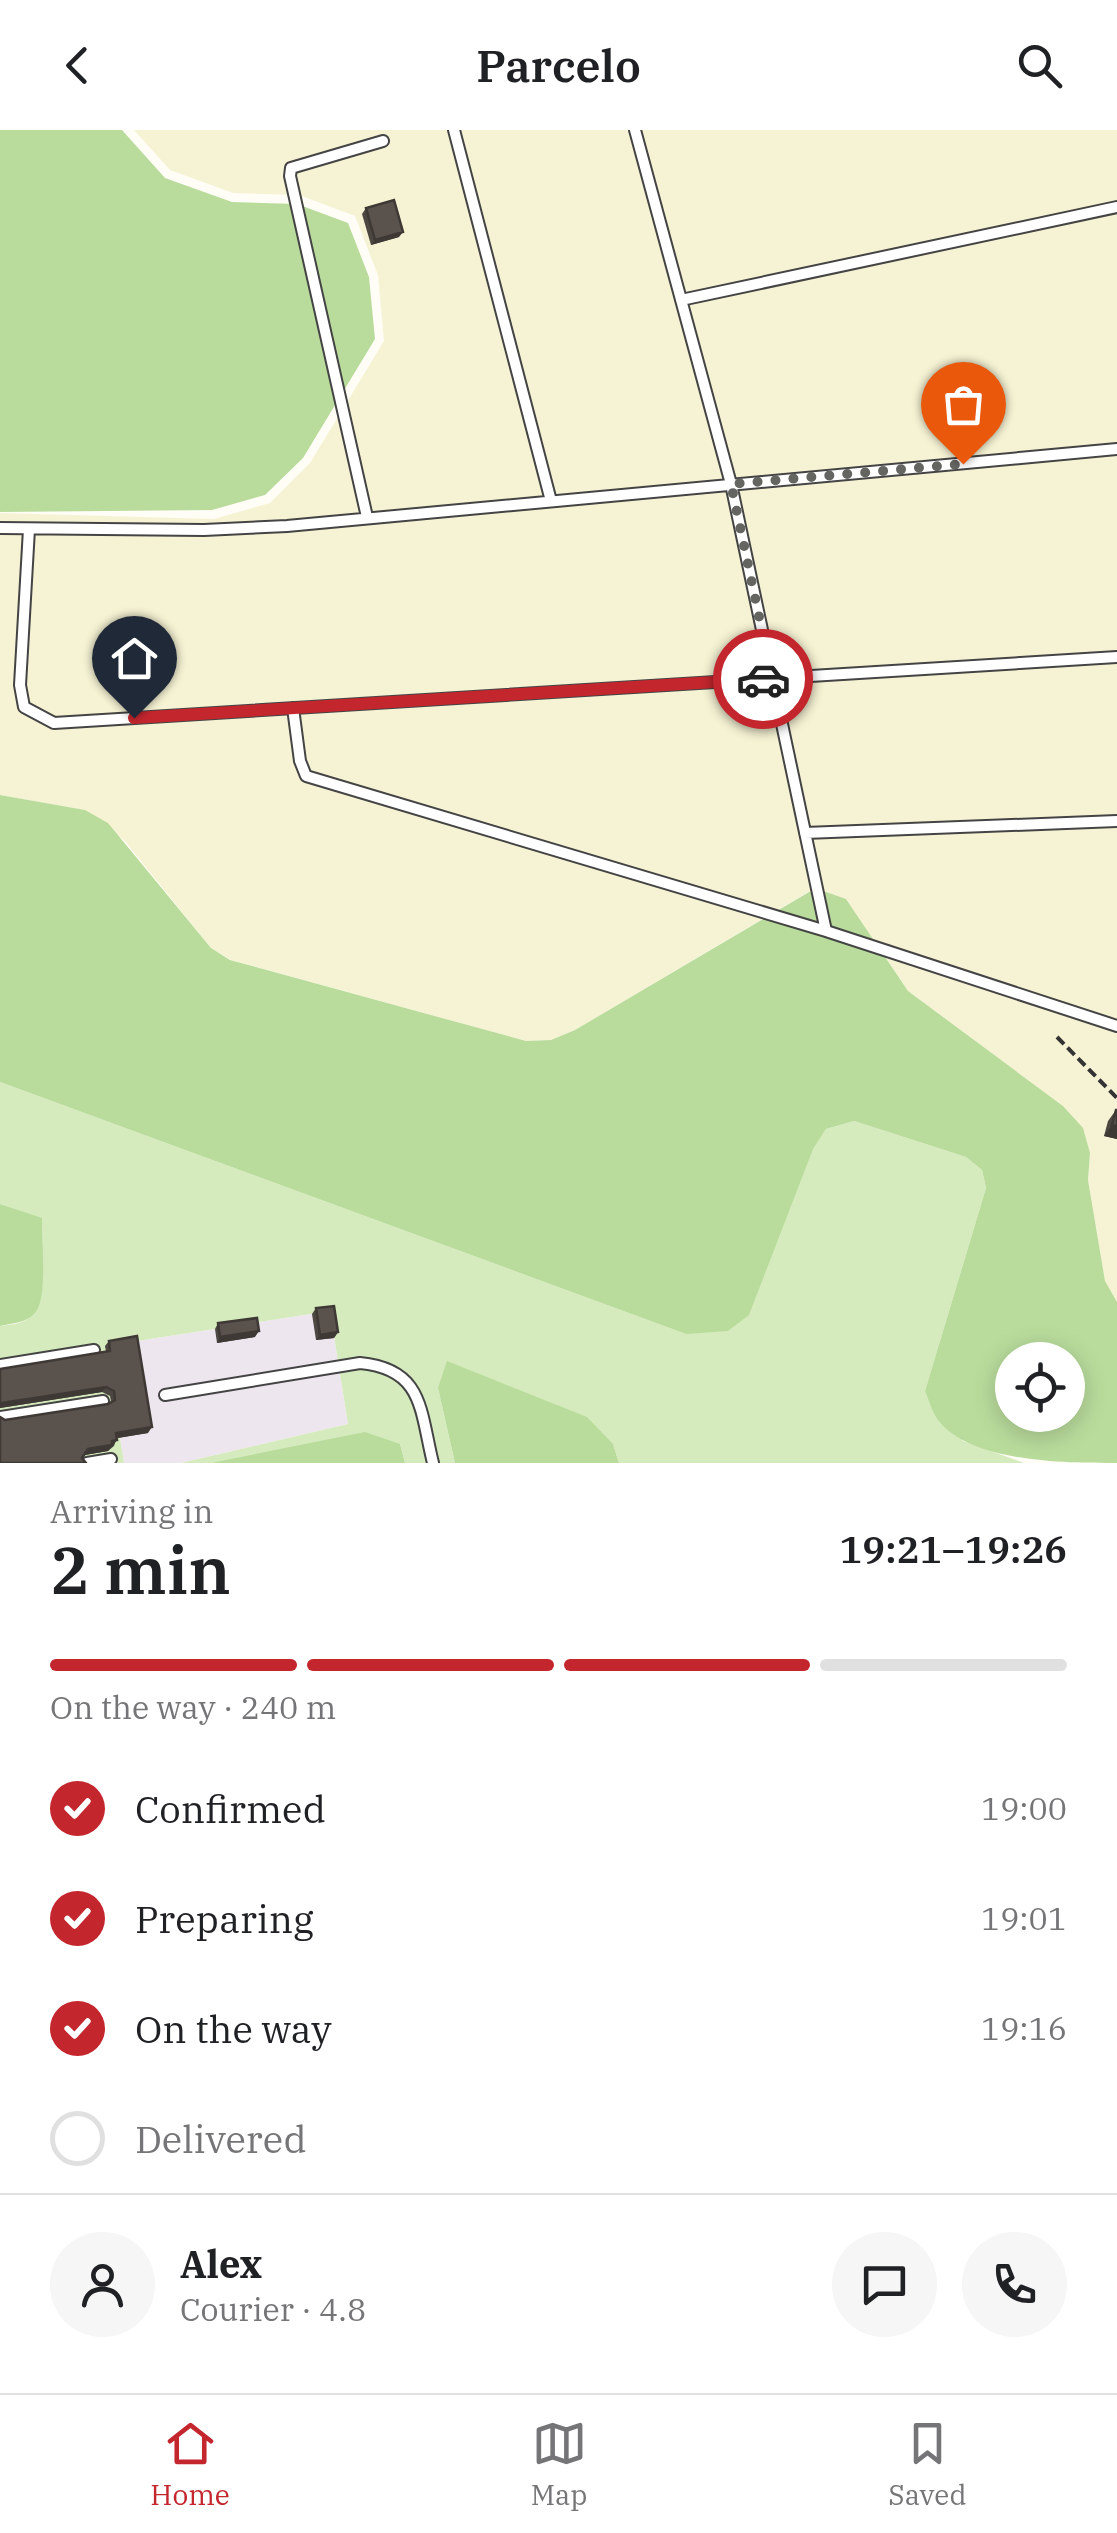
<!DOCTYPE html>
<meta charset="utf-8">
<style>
body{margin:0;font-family:"IBM Plex Serif",serif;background:#f6f6f6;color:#202124;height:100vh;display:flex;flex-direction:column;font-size:38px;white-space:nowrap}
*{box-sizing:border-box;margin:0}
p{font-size:32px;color:#757577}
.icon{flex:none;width:55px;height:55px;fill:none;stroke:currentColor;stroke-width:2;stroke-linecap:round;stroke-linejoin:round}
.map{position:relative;height:1333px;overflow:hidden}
.details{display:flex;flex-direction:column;background:#fff;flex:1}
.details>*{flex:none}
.tools{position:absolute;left:995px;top:1212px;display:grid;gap:20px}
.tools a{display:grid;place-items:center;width:90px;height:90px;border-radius:50%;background:#fff;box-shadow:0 5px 25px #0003;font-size:50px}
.pin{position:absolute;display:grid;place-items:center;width:85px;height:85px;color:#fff;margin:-102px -42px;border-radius:50% 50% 50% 0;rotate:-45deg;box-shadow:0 0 10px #0007}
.pin .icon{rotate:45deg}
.courier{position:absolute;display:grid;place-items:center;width:100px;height:100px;margin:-50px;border:8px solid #c4262e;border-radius:50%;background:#fff;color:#222;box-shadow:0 2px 12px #0007}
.head em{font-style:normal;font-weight:600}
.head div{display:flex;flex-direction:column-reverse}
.head{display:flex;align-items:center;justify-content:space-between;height:170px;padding:0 50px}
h1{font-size:65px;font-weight:600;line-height:75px}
.bar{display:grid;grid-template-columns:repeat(4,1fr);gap:15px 10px;align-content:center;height:120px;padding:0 50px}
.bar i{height:12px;border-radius:8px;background:#e0e0e0}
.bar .selected{background:#c4262e}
.bar p{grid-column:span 4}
.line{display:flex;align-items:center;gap:25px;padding:0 50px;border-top:2px solid #e0e0e0}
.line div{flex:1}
.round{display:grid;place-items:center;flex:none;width:105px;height:105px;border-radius:52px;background:#f6f6f6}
ol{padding:0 50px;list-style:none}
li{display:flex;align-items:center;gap:30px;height:110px}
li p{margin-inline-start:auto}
li .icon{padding:10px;border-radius:50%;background:#c4262e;color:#fff;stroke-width:4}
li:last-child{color:#757577}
li i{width:55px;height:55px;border:5px solid #e0e0e0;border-radius:50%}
header{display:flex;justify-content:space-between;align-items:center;height:130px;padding:0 50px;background:#fff;font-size:45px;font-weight:600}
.tab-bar{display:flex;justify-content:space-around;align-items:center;height:140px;border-top:2px solid #e0e0e0;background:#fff;font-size:28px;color:#757577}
.tab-bar a{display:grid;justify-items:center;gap:5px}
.tab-bar .selected{color:#c4262e}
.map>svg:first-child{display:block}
.industrial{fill:#eee6ef}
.farmland{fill:#f6f3d4}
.green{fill:#d5ebbd}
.forest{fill:#b9dc9c;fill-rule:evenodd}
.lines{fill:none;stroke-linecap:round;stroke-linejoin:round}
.service-casing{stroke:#444;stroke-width:14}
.path{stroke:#333;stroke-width:4;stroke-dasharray:10 5;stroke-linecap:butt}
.service{stroke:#fff;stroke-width:10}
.wall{fill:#4d4742}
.shaded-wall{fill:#3f3936}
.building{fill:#5a524d;stroke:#3f3936;stroke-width:2.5}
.done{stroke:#646461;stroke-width:10;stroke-dasharray:0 18}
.route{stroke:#c4262e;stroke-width:12}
</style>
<header><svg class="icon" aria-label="back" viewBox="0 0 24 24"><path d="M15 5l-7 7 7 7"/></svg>Parcelo<svg class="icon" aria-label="search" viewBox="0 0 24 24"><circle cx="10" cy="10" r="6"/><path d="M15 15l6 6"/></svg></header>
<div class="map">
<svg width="1117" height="1333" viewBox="0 0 1117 1333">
<rect width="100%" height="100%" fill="#fffdf5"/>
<!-- industrial -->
<path class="industrial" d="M330,1181L348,1294L181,1333H124L105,1216Z"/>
<!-- farmland -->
<path class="farmland" d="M134,0H1117V1172L1105,1152L1088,1050L1090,1023L1063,976L908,861L846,769L808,762L575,900L551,910L526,911L231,830L211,818L124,710L84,680L0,665V383L214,389L270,373L310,333L384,211L378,145L355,86L299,65L233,63L170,40Z"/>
<!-- green -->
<path class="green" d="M0,952L686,1204L826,999L854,991L966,1027L982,1040L986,1058L925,1261L963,1311L1024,1333H619L613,1314L438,1258L455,1333H405L400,1314L211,1333H181L348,1294L330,1181L105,1216L124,1333H0V1196C7,1195 18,1194 24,1191C50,1178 42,1115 42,1089L0,1074Z"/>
<!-- forest -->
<path class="forest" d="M0,0H122L165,48L232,72L297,74L348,93L369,147L375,209L303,328L265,365L212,380L0,382Z
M0,665L85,680L108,693L211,818L230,830L526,911L551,910L575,900L809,762H826L846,769L908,861L1063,976L1083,998L1090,1023L1088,1050L1105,1151L1117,1172V1333C1066,1333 971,1333 938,1290C932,1282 929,1270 925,1261L986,1058L982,1040L966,1027L854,991L826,999L813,1019L749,1185L728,1201L686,1204L0,952ZM1012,1230H1068V1285H1012Z
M0,1074L42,1088C42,1109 47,1164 37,1180C29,1193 13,1193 0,1196Z
M447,1231L587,1287L613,1314L619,1333H455L438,1258Z
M365,1302L400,1314L405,1333H211Z"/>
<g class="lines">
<defs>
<path id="service" d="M454,0L551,371
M635,0L731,354L826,801L1117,896
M681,170L1117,77
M367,387L290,46L291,38L383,11
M0,398L204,400L287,396L1117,319
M29,399L20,555L24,577L54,593L1117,527
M293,578L300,631L306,646L826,801
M805,703L1117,691
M0,1235L94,1220
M165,1265L360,1233C424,1239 420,1281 433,1333
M0,1287L103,1271
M87,1333L111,1329"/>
</defs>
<!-- service casing -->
<use href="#service" class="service-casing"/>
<!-- path -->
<path class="path" d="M1057,907L1117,968"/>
<!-- service -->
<use href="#service" class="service"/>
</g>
<!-- wall -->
<path class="wall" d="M366,78L399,107L371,115L362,84Z
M1116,980L1117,1009L1104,1006L1108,991Z
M316,1178L338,1202L334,1208L316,1210L312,1184Z
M218,1193L255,1207L217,1213L215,1199Z
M109,1211L148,1303L117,1308L114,1316L108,1321L85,1325L5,1290L108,1274L111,1272L110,1266L102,1262L0,1278V1239L106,1222L105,1216Z"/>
<!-- shaded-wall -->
<path class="shaded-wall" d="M403,102L399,107L371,115L375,110Z
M1112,995L1117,996V1009L1104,1006Z
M259,1201L255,1207L217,1213L220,1207Z
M338,1202L334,1208L316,1210L320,1205Z
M106,1257L102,1262L0,1278V1275L2,1273Z
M152,1297L148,1303L112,1309L116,1303Z
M117,1310L108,1321L85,1325L88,1319Z"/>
<!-- building -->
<path class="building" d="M394,70L403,102L375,110L366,78Z
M1116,980H1117V996L1112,995Z
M334,1176L338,1202L320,1205L316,1178Z
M257,1188L259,1201L220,1207L218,1193Z
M137,1206L152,1297L116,1303L117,1310L112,1311V1315L88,1319L82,1328L86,1333H0V1287L5,1290L108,1274L115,1270L114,1261L106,1257L2,1273L0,1275V1239L110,1221L109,1211Z"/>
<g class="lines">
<!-- done -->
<path class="done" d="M763,549L772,548L731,354L963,334"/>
<!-- route -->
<path class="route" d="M134,588L763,549"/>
</g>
</svg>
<div class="tools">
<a><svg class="icon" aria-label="locate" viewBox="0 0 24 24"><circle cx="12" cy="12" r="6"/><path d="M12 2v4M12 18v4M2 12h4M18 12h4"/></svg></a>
</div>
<div class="pin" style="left:963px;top:334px;background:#ea580c"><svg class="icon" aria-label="bag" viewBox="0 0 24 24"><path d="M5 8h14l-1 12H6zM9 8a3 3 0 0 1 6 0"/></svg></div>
<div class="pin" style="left:134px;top:588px;background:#1f2937"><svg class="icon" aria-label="home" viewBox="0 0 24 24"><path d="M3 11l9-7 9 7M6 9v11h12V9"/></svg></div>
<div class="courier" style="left:763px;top:549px"><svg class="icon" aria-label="car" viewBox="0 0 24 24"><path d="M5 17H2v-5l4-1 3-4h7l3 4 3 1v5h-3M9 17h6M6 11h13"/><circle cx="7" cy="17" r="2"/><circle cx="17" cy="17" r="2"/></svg></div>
</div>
<section class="details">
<div class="head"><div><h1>2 min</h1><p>Arriving in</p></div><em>19:21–19:26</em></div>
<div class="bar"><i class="selected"></i><i class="selected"></i><i class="selected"></i><i></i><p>On the way · 240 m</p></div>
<ol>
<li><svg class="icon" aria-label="check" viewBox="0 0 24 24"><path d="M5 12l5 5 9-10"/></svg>Confirmed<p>19:00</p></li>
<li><svg class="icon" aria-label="check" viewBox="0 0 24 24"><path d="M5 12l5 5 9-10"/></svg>Preparing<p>19:01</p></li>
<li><svg class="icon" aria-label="check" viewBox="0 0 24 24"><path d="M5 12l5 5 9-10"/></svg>On the way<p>19:16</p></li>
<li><i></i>Delivered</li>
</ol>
<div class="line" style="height:180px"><a class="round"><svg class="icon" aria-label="person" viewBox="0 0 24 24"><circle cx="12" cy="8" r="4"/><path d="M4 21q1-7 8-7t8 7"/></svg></a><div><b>Alex</b><p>Courier · 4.8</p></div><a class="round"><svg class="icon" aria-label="chat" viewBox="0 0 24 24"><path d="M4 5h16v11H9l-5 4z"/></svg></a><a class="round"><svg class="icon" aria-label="phone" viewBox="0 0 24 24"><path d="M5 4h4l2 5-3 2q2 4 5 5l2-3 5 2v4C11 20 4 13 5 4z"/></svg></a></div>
</section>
<nav class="tab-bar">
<a class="selected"><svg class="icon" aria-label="home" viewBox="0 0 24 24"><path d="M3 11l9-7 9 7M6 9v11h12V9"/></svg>Home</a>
<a><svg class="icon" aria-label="map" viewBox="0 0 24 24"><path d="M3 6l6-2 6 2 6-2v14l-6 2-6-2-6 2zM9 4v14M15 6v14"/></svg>Map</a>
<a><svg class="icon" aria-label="saved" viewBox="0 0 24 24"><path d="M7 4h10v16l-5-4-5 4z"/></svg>Saved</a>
</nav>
